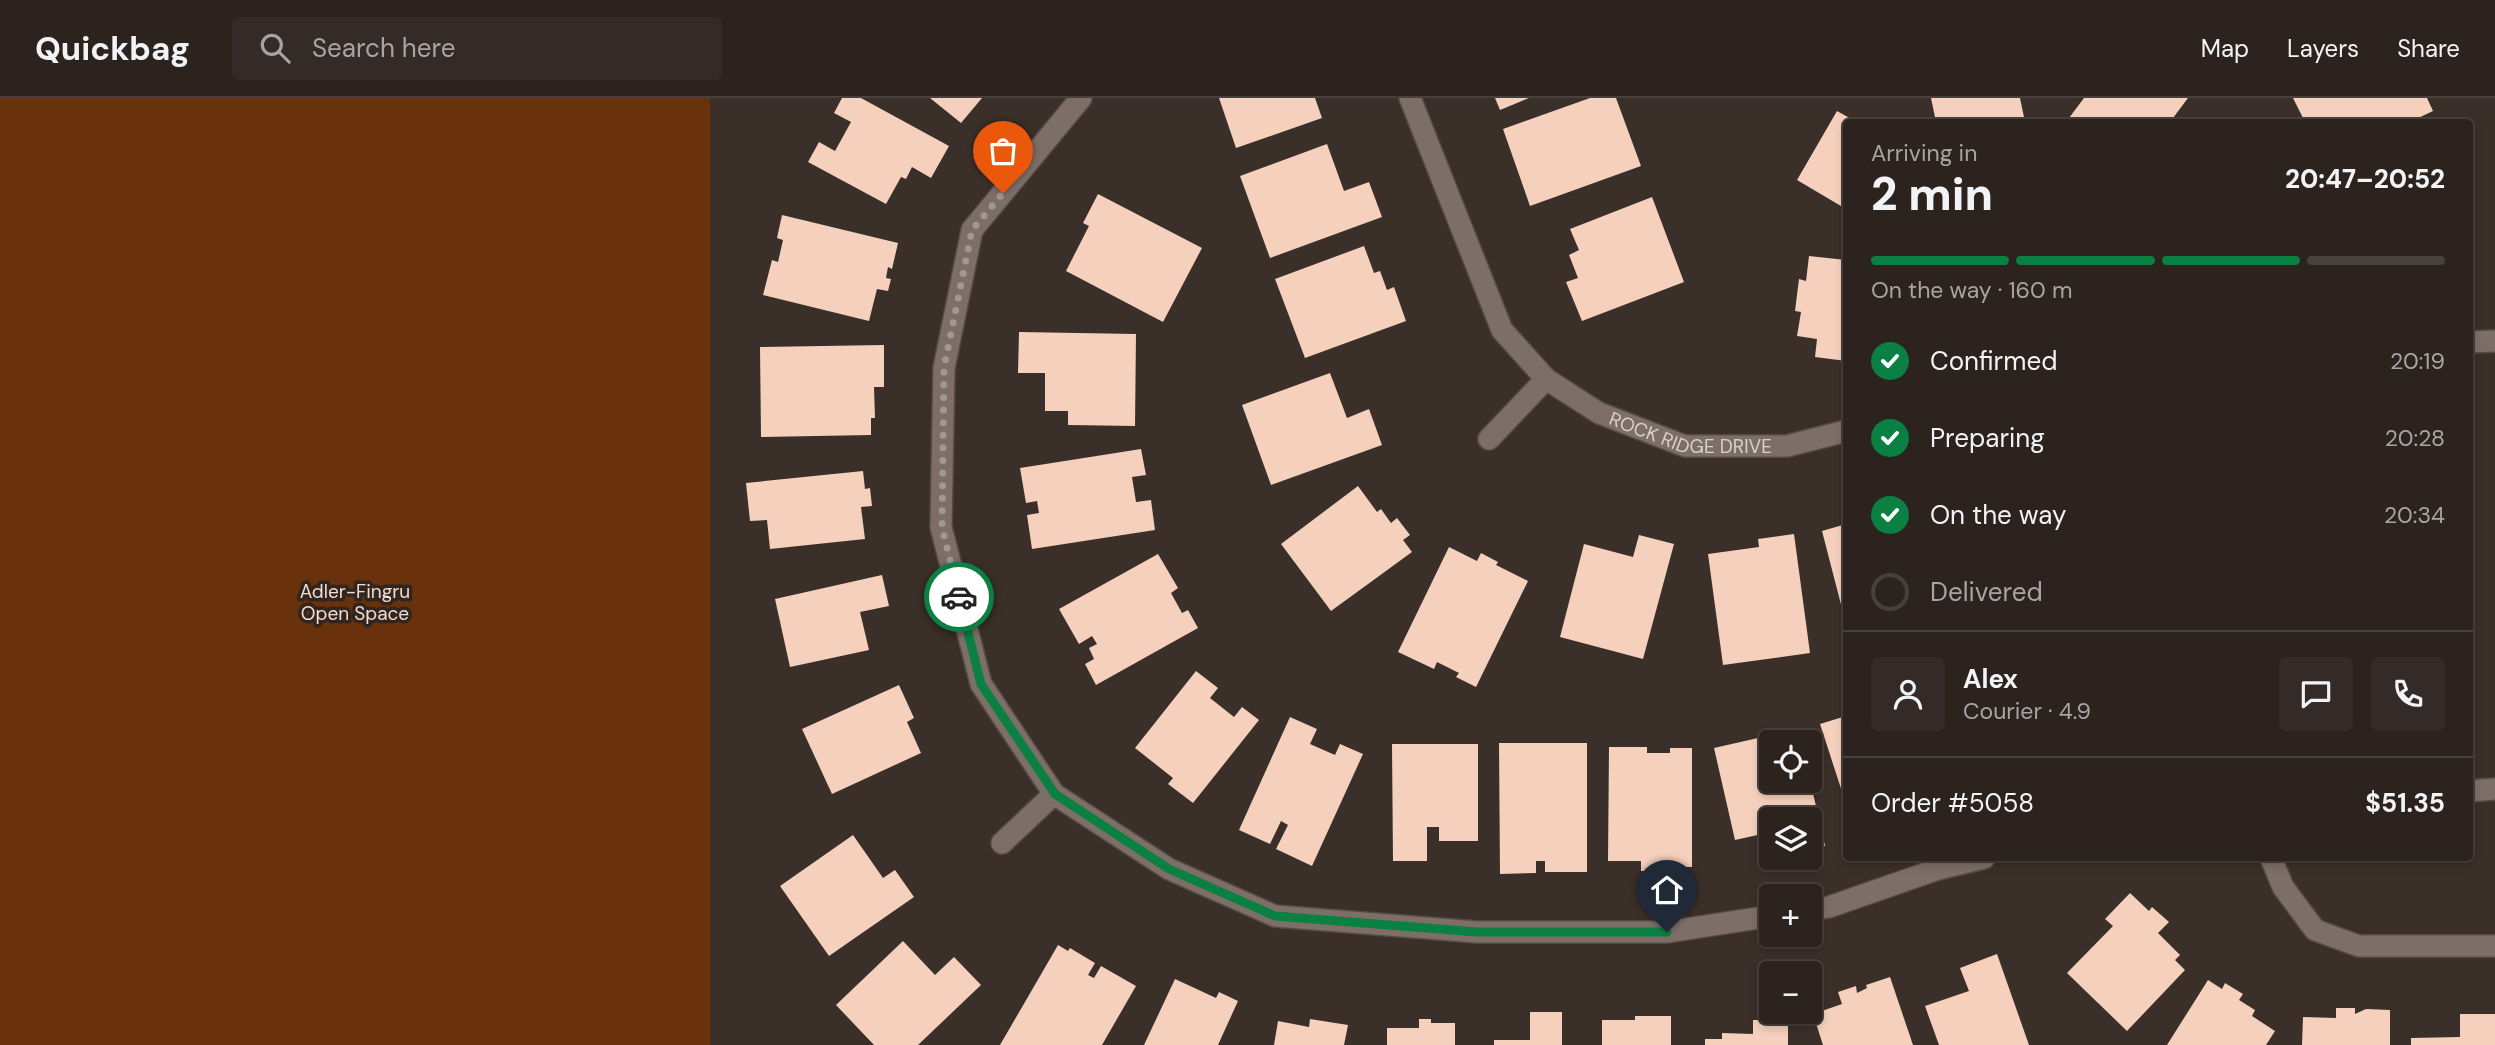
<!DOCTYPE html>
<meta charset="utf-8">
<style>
body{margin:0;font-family:"DM Sans",sans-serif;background:#342b28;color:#f1f3f6;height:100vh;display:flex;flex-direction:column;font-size:26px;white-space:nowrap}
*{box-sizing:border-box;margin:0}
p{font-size:23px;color:#a6a4a4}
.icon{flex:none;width:38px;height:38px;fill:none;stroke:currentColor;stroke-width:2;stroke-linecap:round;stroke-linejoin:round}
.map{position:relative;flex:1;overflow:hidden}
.side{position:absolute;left:1843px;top:21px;width:630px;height:742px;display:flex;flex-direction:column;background:#2c231f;border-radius:7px;box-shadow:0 4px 10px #0003,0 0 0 2px #48403d}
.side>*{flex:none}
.controls{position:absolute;left:1759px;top:632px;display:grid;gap:14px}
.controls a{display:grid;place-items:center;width:63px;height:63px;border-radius:7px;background:#2c231f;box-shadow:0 4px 10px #0003,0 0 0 2px #48403d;font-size:35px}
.pin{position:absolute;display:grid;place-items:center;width:60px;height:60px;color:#fff;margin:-72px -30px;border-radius:50% 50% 50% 0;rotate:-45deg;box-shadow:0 0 7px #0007}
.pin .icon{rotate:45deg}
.courier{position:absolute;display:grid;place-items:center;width:70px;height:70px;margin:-35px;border:5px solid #0b8043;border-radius:50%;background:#fff;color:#222;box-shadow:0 2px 9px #0007}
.headline em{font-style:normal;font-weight:800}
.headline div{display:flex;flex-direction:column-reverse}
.headline{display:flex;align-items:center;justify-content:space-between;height:119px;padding:0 28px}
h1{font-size:46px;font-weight:800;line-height:52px}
.bar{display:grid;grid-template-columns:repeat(4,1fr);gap:10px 7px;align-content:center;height:84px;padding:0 28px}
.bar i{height:9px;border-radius:5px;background:#48403d}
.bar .active{background:#0b8043}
.bar p{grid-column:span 4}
.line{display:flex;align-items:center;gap:18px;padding:0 28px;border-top:2px solid #48403d}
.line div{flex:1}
.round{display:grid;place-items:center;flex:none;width:74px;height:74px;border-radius:7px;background:#342b28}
ol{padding:0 28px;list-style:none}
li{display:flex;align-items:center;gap:21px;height:77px}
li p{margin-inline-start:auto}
li .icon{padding:7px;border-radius:50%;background:#0b8043;color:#fff;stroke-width:4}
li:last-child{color:#a6a4a4}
li i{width:38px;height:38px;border:4px solid #48403d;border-radius:50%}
header{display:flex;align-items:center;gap:42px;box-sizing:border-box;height:98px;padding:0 35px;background:#2c231f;border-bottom:2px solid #48403d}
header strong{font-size:33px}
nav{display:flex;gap:38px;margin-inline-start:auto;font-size:24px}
.search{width:490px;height:63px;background:#342b28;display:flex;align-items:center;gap:18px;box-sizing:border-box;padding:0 24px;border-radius:7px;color:#a6a4a4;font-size:26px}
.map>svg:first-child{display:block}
.green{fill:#6a310d}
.building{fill:#f5d0bd}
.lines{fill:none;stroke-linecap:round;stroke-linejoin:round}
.minor-casing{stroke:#544b45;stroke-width:24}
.minor{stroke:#7d6f68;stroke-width:21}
.done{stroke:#a09893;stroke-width:7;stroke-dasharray:0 12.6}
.route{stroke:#0b8043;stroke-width:9}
.labels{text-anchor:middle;stroke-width:7;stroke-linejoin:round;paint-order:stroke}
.street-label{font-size:19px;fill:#d7d0cc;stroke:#30251f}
.park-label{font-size:19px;fill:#f2dbcf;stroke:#30251f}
</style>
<header>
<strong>Quickbag</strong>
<div class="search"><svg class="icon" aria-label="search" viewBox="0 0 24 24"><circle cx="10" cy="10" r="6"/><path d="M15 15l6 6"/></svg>Search here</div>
<nav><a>Map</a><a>Layers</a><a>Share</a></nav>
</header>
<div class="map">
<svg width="2495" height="947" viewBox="0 0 2495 947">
<rect width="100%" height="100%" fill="#3b2f29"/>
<!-- green -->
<path class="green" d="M0,0H710V947H0Z"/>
<!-- building -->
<path class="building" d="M842,0H861L949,48L931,80L912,69L906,81L901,79L886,106L808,64L819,44L835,53L851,24L834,15Z
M930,0H982L961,25Z
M1219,0H1315L1322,20L1236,50Z
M1495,0H1529L1500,12Z
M1590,0H1616L1641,68L1530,108L1503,31Z
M1931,0H2020L2025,24H1936Z
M2084,0H2188L2170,24H2066Z
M2293,0H2427L2433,13L2410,24H2313L2312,22L2305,24Z
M1837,13L1857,24H1846V111L1797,82Z
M1327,46L1344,93L1369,84L1382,119L1270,160L1240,78Z
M1098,96L1202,150L1163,224L1066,173L1089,128L1083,125Z
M1652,99L1684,184L1582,223L1566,184L1578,180L1569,157L1579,152L1570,131Z
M782,117L898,145L892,171L888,169L886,180L891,181L888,193L877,191L869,223L763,197L772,162L778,164L783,142L777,140Z
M1364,148L1374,175L1380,173L1387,192L1394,189L1406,223L1305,260L1275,181Z
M1809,158L1846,162V263L1815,259L1817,241L1797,238L1801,214L1795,213L1799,181L1806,183Z
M1019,234L1136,236L1135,328L1068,327V313H1045V275H1018Z
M884,247V289H874L875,320H871V337L761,339L760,249Z
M1330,275L1347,320L1369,311L1382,347L1271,387L1242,307Z
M1141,351L1146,377L1132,379L1136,404L1151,402L1155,432L1032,451L1027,417L1039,415L1037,403L1026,405L1020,370Z
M863,373L865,391L870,390L872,408L861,409L865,441L770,451L767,422L750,423L746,385Z
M1358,388L1377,414L1381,411L1391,425L1397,420L1410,437L1403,442L1412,454L1331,513L1281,446Z
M1846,426V522H1845L1822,433Z
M1794,436L1810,555L1723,567L1708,456L1759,449L1758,441Z
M1639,437L1674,446L1643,561L1560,539L1584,446L1633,459Z
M1449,449L1477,463L1481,455L1498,464L1496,467L1528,483L1476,589L1456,579L1459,575L1437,564L1434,571L1398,554Z
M1158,456L1178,490L1171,495L1182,515L1188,512L1198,530L1096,587L1085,566L1094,561L1089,550L1097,546L1092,538L1079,546L1059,511Z
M882,477L889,508L860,514L869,552L790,569L775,501Z
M1196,573L1218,590L1210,600L1234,619L1242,609L1259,622L1193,705L1168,686L1173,680L1135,650Z
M899,587L914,620L907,624L921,655L832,696L802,631Z
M1846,618V706L1820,626Z
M1290,619L1317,631L1310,646L1335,657L1340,646L1363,656L1312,768L1276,751L1288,727L1281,723L1270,746L1239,732Z
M1798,631L1801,644H1771V682H1810L1825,748L1810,752V721H1771V734L1735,742L1714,650Z
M1499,645H1587V774H1545V763H1536V775L1500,776Z
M1392,646H1478V743H1439V729H1427V763H1393Z
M1609,649H1647V655H1670V650H1692V769H1657V773H1641V763H1608Z
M853,737L883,780L895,772L914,799L829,858L780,788Z
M2130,795L2149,813L2152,809L2169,824L2158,835L2180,857L2175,862L2185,872L2127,933L2067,875L2113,828L2105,821Z
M903,843L935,877L954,859L981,887L918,947H874L836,907Z
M1058,847L1068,853L1070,850L1095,865L1088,877L1094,880L1101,868L1136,888L1102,947H1000Z
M1997,856L2029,947H1939L1925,908L1969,893L1960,870Z
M1890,879L1913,947H1823L1813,916L1842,906L1838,894L1856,888L1857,895L1867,890L1866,887Z
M1175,881L1216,900L1219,894L1238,903L1218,947H1144Z
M2208,882L2222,891L2225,885L2243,896L2239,902L2255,912L2252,918L2275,933L2266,947H2167Z
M2336,910H2355V916L2366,911L2390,912V947H2302L2303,919L2336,920Z
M1530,914H1562V947H1494V942H1530Z
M2460,916H2495V947H2411V940L2460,939Z
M1635,918H1671V947H1602V922H1635Z
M1310,921L1348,927L1344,947H1274L1278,923L1309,929Z
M1419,921H1431V925H1455V947H1387V930H1419Z
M1753,922H1773V925L1788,926V947H1705V941H1722V935L1753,936Z"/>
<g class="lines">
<defs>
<g id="minor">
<path d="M1081,0L972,132L944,270L941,429L981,586L1054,696L1169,771L1275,818L1477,834H1667L1771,818"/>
<path id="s1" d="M1410,0L1502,232L1546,281L1599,315L1685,348H1787L1846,333"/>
<path d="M2469,244L2495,243"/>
<path d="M1489,341L1546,281"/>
<path d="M2469,693L2495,691"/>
<path d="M1002,745L1054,696"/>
<path d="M2271,760L2283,789L2315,832L2359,848H2495"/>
<path d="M1810,812L1829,809L1938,771L1984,760"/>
</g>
</defs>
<!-- minor casing -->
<use href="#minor" class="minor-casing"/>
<!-- minor -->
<use href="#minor" class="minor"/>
</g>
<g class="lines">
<!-- done -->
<path class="done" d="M959,499L942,429L944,270L972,132L1003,95"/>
<!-- route -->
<path class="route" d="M959,499L981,586L1055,696L1169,771L1275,818L1477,834H1667"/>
</g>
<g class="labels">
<!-- street labels -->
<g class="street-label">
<text dy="7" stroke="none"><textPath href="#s1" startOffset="474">ROCK RIDGE DRIVE</textPath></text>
</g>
<!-- park labels -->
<g class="park-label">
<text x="355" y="500">Adler-Fingru<tspan x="355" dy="22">Open Space</tspan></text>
</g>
</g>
</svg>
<div class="controls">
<a><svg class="icon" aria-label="locate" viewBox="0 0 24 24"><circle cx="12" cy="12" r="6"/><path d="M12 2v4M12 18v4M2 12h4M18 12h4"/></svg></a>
<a><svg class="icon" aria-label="layers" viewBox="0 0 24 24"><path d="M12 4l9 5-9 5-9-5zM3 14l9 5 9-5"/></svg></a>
<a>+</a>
<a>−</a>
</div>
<div class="pin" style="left:1003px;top:95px;background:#ea580c"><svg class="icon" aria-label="bag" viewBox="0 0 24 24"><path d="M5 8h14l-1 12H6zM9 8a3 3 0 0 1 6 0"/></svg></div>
<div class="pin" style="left:1667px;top:834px;background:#1f2937"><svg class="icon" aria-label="home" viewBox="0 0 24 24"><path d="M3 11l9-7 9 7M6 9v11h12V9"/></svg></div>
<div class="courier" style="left:959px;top:499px"><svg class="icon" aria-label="car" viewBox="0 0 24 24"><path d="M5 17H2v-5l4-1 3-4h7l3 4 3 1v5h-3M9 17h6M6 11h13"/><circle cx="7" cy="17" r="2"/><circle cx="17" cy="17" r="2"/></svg></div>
<section class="side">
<div class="headline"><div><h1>2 min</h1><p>Arriving in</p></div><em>20:47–20:52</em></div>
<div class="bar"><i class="active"></i><i class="active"></i><i class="active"></i><i></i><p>On the way · 160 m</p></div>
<ol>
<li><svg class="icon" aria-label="check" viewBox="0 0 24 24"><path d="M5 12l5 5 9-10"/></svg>Confirmed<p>20:19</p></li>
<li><svg class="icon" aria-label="check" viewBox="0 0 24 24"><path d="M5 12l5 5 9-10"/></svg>Preparing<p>20:28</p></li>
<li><svg class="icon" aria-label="check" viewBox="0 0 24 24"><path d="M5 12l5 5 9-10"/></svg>On the way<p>20:34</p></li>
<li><i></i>Delivered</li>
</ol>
<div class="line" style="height:126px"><a class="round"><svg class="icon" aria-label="person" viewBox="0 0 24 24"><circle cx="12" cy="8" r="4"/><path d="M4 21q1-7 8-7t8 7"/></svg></a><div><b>Alex</b><p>Courier · 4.9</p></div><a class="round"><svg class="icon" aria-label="chat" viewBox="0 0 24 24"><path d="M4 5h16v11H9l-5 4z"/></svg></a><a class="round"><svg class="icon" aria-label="phone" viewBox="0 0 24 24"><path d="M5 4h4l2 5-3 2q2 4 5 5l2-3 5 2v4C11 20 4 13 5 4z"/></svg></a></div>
<div class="line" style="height:91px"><div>Order #5058</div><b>$51.35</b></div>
</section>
</div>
